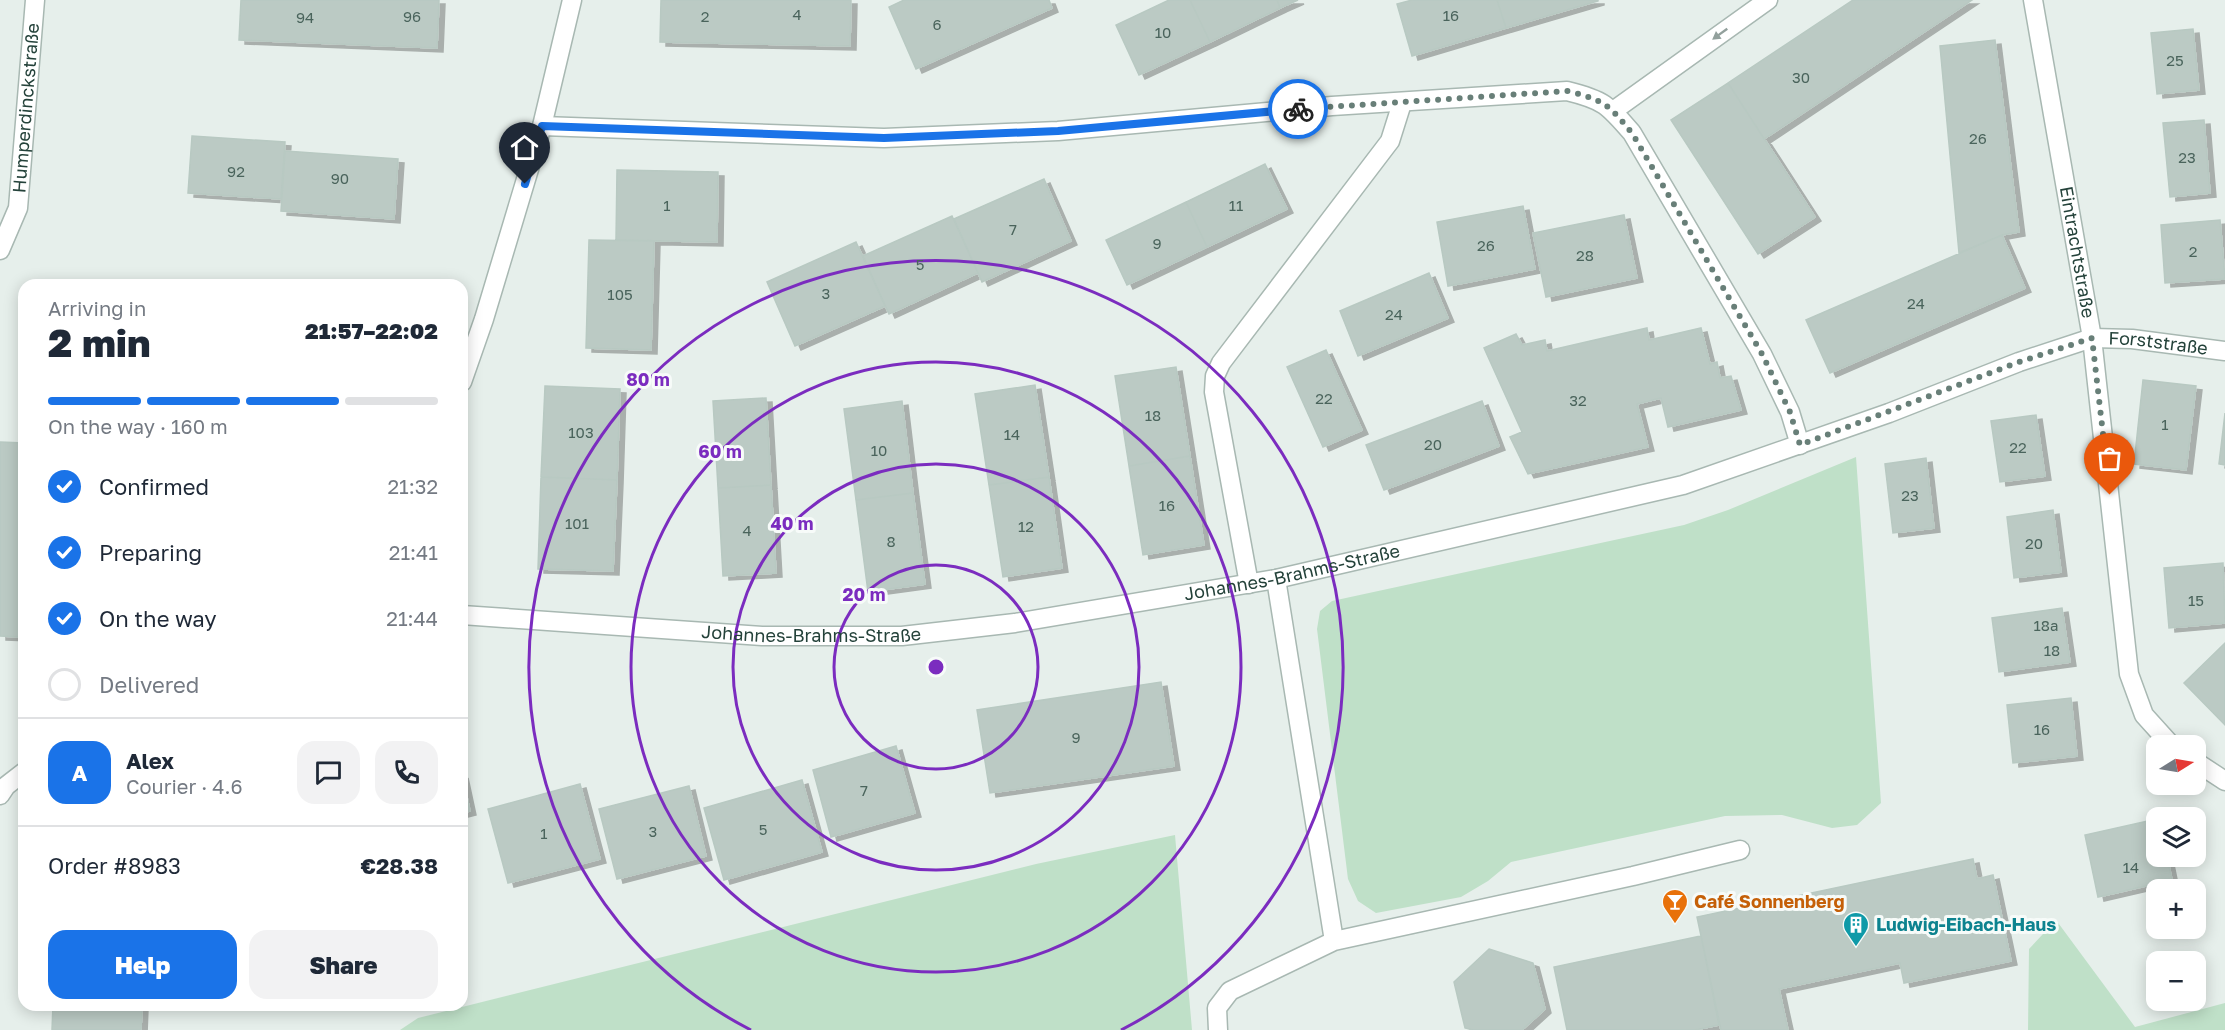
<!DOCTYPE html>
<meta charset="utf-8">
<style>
body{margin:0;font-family:"Golos Text",sans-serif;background:#f2f2f3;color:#1f2937;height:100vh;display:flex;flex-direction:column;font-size:22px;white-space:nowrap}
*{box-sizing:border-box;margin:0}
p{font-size:20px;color:#747a83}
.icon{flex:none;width:33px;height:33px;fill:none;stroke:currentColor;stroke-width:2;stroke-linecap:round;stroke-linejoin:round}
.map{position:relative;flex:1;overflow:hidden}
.panel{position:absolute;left:18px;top:279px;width:450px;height:732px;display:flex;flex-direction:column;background:#fff;border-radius:18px;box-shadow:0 3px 15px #0003}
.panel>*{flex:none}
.needle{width:39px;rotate:79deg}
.controls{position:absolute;left:2146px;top:735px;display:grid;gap:12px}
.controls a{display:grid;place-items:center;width:60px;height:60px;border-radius:12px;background:#fff;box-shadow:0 3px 15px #0003;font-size:30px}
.pin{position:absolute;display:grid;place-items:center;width:51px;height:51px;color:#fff;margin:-62px -26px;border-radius:50% 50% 50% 0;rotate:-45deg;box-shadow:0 0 6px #0007}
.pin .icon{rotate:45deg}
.courier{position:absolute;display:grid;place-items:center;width:60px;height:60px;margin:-30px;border:4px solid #1a73e8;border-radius:50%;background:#fff;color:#222;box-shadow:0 2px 8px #0007}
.headline em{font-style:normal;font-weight:800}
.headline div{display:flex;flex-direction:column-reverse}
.headline{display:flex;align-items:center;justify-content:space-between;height:102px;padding:0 30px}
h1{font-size:39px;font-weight:800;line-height:45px}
.bar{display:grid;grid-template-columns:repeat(4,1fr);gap:9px 6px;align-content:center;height:72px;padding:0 30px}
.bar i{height:8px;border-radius:4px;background:#e0e1e3}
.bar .current{background:#1a73e8}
.bar p{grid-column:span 4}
.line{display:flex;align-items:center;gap:15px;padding:0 30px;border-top:2px solid #e0e1e3}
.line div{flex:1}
.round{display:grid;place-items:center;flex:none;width:63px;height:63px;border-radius:18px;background:#f2f2f3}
ol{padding:0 30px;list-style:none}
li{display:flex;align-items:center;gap:18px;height:66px}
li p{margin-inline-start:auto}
li .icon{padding:6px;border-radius:50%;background:#1a73e8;color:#fff;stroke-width:4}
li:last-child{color:#747a83}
li i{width:33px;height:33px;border:3px solid #e0e1e3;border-radius:50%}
.action{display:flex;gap:12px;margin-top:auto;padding:12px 30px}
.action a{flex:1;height:69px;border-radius:18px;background:#1a73e8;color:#fff;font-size:24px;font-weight:800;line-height:69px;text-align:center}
.action a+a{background:#f2f2f3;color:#1f2937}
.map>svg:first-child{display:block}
.green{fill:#bfe0c8}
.building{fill:#bbcac4;stroke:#b8c9c2;stroke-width:1.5;filter:url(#shadow)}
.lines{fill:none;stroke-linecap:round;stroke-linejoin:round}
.service-casing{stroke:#a8b8b2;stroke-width:21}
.minor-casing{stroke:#a8b8b2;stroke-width:21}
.service{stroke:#fff;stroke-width:18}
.minor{stroke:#fff;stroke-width:18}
.oneway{fill:#92a09c}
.done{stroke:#687f78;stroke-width:6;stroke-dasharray:0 10.8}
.route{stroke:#1a73e8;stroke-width:8}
.ring{fill:none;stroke:#7b2cbf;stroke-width:3}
.labels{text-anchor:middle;stroke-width:6;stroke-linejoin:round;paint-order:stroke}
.number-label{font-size:15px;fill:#4a645c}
.street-label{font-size:18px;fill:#24423a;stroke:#f7fbf9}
.food-label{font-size:18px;font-weight:bold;fill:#c56008;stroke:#f7fbf9;text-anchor:start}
.culture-label{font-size:18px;font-weight:bold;fill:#0d838f;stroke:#f7fbf9;text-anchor:start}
.centre{fill:#7b2cbf;stroke:#f7fbf9;stroke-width:3}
.ring-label{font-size:18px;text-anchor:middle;font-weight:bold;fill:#7b2cbf;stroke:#f7fbf9;stroke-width:6;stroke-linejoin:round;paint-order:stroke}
</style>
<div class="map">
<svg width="2225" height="1030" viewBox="0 0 2225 1030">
<defs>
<filter id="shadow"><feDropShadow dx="6" dy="4" stdDeviation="0" flood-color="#0004"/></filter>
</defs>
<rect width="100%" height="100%" fill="#e6efeb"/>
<!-- green -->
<path class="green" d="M1856,457L1881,803L1857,825L1832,828L1782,815L1725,816L1511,862L1488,881L1461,897L1376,913L1358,901L1348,879L1317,629L1320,611L1332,601L1684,525L1728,510Z
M1175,835L1192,1030H400L418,1018L1036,864Z
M2056,920L2135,1027L2225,1003V1030H2028L2029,949Z"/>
<!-- building -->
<path class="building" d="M241,0H439L437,48L239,40Z
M661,0H851L850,46L660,42Z
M904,0H1049L1052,8L916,69L889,7Z
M1169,0H1190L1210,42L1139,75L1116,25Z
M1190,0H1277L1280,8L1210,42Z
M1277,0H1298L1280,8Z
M1412,0H1497L1506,28L1412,56L1397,4Z
M1497,0H1598V1L1506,28Z
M1853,0H1972L1764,139L1728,83Z
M2193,29L2199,90L2157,94L2151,33Z
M1995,40L2019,232L2002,235L1959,253L1940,46Z
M1728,83L1815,217L1758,254L1671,120Z
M2204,120L2210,193L2170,197L2163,123Z
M192,136L285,142L281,199L188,193Z
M285,151L398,159L394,219L281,211Z
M1265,164L1287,209L1207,247L1186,202Z
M617,170L718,172L717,242L616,240Z
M1044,179L1071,241L982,282L954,219Z
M1186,202L1207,247L1127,285L1106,240Z
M1523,206L1535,269L1448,286L1437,222Z
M1624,215L1637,278L1546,297L1533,233Z
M952,216L978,273L889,314L863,256Z
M2220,220L2225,279L2165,283L2161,225Z
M2002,235L2025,288L1830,373L1806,320Z
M589,240L654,241L651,350L586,348Z
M856,242L885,306L795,346L767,282Z
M1429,273L1448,318L1358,356L1340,311Z
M1647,328L1649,340L1701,328L1710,364L1717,362L1720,378L1731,376L1741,410L1668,427L1661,398L1637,404L1648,447L1528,474L1510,437L1522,432L1484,348L1516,334L1522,345L1545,340L1547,351Z
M1326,350L1362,430L1323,447L1287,367Z
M1176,367L1190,456L1129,466L1115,376Z
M2143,380L2196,386L2186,470L2134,464Z
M1035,385L1049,477L989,485L975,394Z
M545,386L620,389L617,480L541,477Z
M766,398L771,485L718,488L713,401Z
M902,401L913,493L856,500L844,409Z
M1482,401L1499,446L1384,490L1366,445Z
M2225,413V465L2219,464Z
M2036,415L2045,476L2000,482L1991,421Z
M0,442L24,443V637L0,636Z
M1190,456L1204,545L1143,555L1129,466Z
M1926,458L1934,528L1893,533L1885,464Z
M541,477L617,480L613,571L538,569Z
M1049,477L1062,568L1003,577L989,485Z
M771,485L776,573L723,576L718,488Z
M913,493L925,584L868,592L856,500Z
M2053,510L2061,572L2014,578L2007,517Z
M2223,563L2225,623L2169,628L2164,568Z
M2062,608L2070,662L1999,672L1992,618Z
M2225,643V725L2184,683Z
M1161,682L1174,766L990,793L977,710Z
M2071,698L2077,756L2013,763L2007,705Z
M896,746L915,813L831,837L813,770Z
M462,774L470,811L462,813Z
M802,780L822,852L724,880L704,808Z
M580,784L600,859L508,883L488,809Z
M689,786L706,856L617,879L599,809Z
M2157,819V856H2167L2172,880L2098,897L2085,835Z
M1973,859L1977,879L1993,875L2011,961L1904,983L1900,963L1779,989L1788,1030H1721L1697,917Z
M1701,936L1719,1025L1695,1030H1567L1554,967Z
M1489,949L1533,963L1545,1009L1522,1030H1473L1465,1028L1454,982Z
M53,1005H142L141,1030H52Z"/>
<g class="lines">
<defs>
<path id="service" d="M1334,941L1633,876L1740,850
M1218,1030L1217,1008L1230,991L1334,941L1276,579"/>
<g id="minor">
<path id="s1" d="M2033,0L2092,338L2129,674L2144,715L2172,746"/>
<path d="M1613,111L1768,0"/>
<path d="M542,126L884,138L1058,131L1332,106L1567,91C1604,100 1608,105 1632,133L1762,354L1790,412L1800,445"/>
<path id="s2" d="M0,250L18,208L35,0"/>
<path d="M462,382L484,319L542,126L572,0"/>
<path d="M1249,584L1214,392L1215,376L1221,363L1390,141L1402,103"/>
<path id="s3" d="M462,615L762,636H902L1015,623L1276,579L1683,485L1889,413L2019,362L2092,338L2132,339L2225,351"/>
<path d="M2196,762L2225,781"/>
<path d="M0,795L6,786L24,772"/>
</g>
</defs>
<!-- service casing -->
<use href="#service" class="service-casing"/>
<!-- minor casing -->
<use href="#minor" class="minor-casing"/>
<!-- service -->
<use href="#service" class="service"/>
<!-- minor -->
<use href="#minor" class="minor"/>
</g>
<!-- one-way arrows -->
<defs><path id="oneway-solid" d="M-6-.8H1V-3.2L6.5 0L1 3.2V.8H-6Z" transform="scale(1.5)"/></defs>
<use class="oneway" href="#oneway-solid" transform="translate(1720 34) rotate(144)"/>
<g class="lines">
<!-- done -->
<path class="done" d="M1298,109L1567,91C1604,100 1608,104 1632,133L1762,354L1790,412L1800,445L2019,362L2092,338L2110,495"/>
<!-- route -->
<path class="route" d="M525,184L542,126L884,138L1058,131L1298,109"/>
</g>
<!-- distance rings -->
<g class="ring">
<circle cx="936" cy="667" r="102"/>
<circle cx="936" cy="667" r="203"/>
<circle cx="936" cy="667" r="305"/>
<path d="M751 1030A407 407 0 1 1 1121 1030"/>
</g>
<!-- icons -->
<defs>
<symbol id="bar-pin" viewBox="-11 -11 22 30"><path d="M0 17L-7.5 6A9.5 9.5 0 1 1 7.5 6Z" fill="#e8710a" stroke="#f7fbf9"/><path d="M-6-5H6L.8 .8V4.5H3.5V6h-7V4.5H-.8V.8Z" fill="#fff"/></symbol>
<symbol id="building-pin" viewBox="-11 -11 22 30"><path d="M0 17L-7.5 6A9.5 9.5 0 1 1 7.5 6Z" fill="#0f9aa8" stroke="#f7fbf9"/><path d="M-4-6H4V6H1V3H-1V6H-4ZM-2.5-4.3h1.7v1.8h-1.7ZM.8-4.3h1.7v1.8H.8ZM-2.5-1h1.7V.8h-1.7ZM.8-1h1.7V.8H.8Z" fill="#fff"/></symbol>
</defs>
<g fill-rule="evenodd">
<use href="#bar-pin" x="1660" y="887" width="30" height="40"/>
<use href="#building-pin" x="1841" y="910" width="30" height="40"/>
</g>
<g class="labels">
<!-- number labels -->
<g class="number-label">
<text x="797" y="20">4</text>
<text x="1451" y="21">16</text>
<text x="412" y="22">96</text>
<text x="705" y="22">2</text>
<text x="305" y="23">94</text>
<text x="937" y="30">6</text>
<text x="1163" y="38">10</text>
<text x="2175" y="66">25</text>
<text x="1801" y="83">30</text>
<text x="1978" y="144">26</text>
<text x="2187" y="163">23</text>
<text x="236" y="177">92</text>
<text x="340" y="184">90</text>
<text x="667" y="211">1</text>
<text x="1236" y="211">11</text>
<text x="1013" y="235">7</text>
<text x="1157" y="249">9</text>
<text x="1486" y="251">26</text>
<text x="2193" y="257">2</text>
<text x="1585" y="261">28</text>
<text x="920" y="270">5</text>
<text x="826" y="299">3</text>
<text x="620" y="300">105</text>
<text x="1916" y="309">24</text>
<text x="1394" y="320">24</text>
<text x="1324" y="404">22</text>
<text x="1578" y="406">32</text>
<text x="1153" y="421">18</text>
<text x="2165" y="430">1</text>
<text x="581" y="438">103</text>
<text x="1012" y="440">14</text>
<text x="1433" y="450">20</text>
<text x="2018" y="453">22</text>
<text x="879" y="456">10</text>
<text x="1910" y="501">23</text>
<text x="1167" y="511">16</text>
<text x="577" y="529">101</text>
<text x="1026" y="532">12</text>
<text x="747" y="536">4</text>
<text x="891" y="547">8</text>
<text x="2034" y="549">20</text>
<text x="2196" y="606">15</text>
<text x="2046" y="631">18a</text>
<text x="2052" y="656">18</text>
<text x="2042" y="735">16</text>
<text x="1076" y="743">9</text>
<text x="864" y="796">7</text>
<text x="763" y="835">5</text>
<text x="653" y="837">3</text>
<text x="544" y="839">1</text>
<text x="2131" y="873">14</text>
</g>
<!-- street labels -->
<g class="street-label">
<text dy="6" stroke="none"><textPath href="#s2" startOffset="146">Humperdinckstraße</textPath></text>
<text dy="6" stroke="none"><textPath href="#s1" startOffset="256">Eintrachtstraße</textPath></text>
<text dy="6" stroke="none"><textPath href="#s3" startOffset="1738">Forststraße</textPath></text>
<text dy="6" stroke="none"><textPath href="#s3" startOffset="836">Johannes-Brahms-Straße</textPath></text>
<text dy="6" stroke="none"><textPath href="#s3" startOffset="350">Johannes-Brahms-Straße</textPath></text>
</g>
<!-- food labels -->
<g class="food-label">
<text x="1694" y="908">Café Sonnenberg</text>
</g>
<!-- culture labels -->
<g class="culture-label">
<text x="1876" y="931">Ludwig-Eibach-Haus</text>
</g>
</g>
<circle cx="936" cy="667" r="9" class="centre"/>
<g class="ring-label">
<text x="648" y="386">80 m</text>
<text x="720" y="458">60 m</text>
<text x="792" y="530">40 m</text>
<text x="864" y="601">20 m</text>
</g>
</svg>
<div class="controls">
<a><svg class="needle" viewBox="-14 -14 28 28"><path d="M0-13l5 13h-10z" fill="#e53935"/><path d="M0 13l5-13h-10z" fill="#747a83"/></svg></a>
<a><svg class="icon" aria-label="layers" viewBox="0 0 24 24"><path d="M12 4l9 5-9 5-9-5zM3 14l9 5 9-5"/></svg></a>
<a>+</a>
<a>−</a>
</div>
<div class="pin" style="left:2110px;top:495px;background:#ea580c"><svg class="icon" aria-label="bag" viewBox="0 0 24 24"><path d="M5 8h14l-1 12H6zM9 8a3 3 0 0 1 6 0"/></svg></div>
<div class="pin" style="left:525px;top:184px;background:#1f2937"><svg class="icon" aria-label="home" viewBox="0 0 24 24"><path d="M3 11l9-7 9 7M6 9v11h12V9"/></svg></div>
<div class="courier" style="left:1298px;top:109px"><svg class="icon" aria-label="bike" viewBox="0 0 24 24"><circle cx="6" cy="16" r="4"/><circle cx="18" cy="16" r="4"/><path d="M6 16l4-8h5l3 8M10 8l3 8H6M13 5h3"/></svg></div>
<section class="panel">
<div class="headline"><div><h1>2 min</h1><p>Arriving in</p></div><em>21:57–22:02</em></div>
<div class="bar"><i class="current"></i><i class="current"></i><i class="current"></i><i></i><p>On the way · 160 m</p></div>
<ol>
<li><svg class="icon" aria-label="check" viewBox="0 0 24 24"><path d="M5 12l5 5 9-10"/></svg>Confirmed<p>21:32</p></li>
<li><svg class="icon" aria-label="check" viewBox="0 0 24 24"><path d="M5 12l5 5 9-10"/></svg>Preparing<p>21:41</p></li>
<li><svg class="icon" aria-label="check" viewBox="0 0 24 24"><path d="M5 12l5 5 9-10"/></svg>On the way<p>21:44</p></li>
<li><i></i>Delivered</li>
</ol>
<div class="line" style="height:108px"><b class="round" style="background:#1a73e8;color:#fff">A</b><div><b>Alex</b><p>Courier · 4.6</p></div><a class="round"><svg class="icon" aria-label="chat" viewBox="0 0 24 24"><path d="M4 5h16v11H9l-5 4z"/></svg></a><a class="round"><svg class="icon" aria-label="phone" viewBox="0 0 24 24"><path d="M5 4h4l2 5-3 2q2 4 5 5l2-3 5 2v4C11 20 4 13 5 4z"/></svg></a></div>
<div class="line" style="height:78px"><div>Order #8983</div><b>€28.38</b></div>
<div class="action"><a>Help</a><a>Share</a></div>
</section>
</div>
